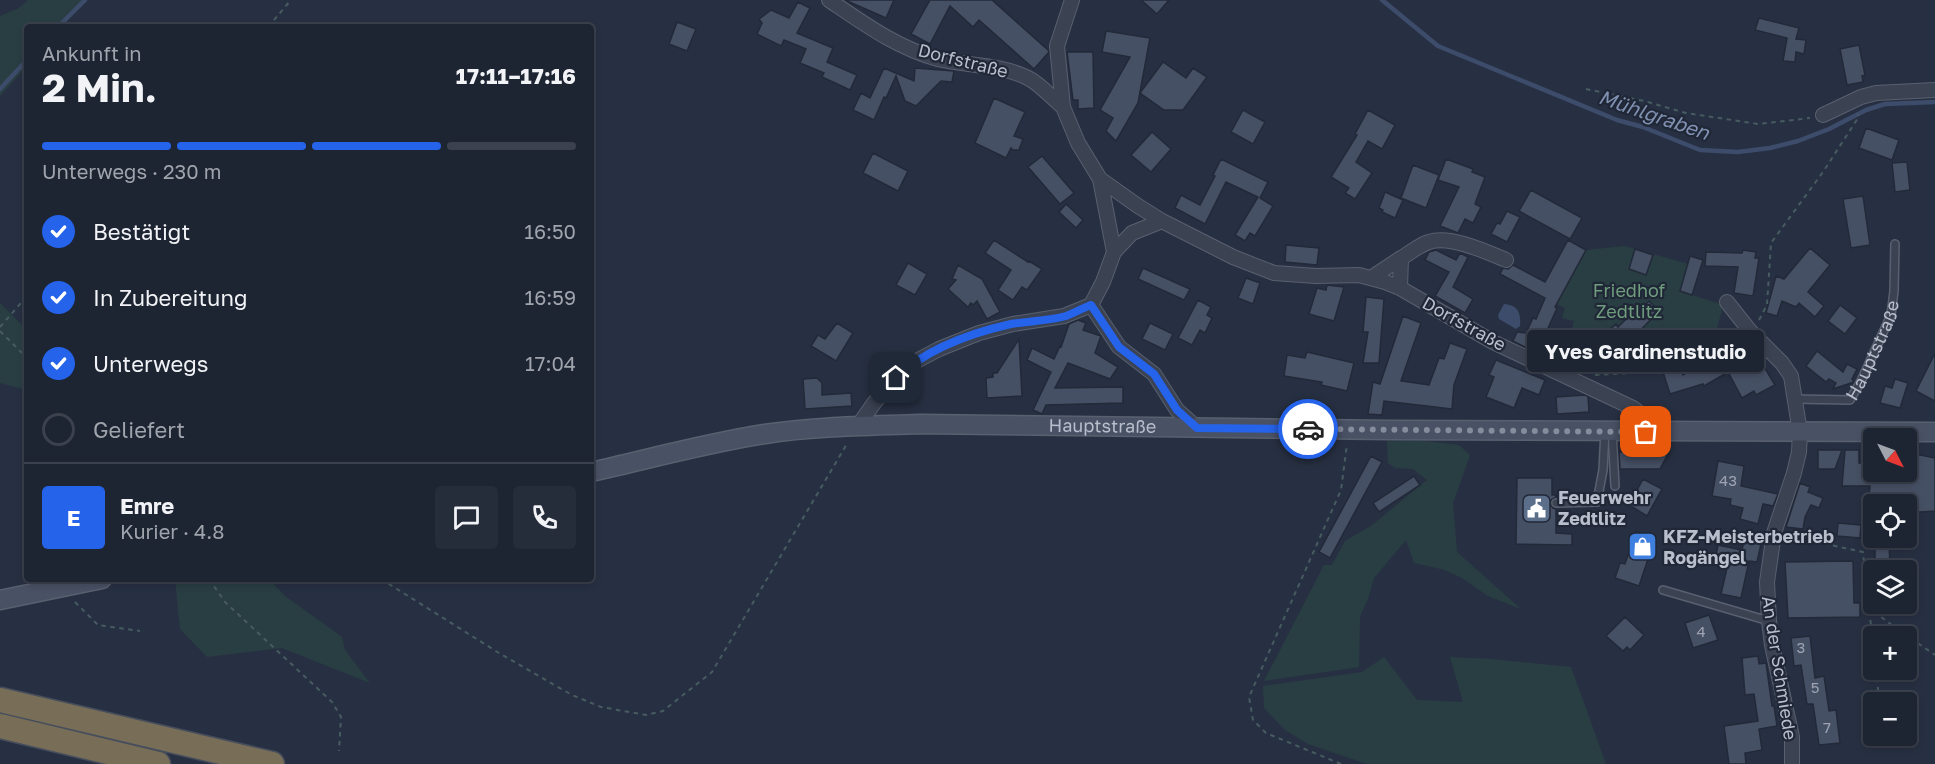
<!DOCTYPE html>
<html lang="de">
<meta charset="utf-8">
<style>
body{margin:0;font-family:"Golos Text",sans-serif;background:#252c3a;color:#f1f3f6;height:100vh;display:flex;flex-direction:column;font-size:22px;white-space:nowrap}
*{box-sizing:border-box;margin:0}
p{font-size:20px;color:#a0a4ac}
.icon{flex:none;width:33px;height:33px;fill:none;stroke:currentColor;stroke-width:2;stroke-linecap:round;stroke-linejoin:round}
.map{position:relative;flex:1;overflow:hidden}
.sheet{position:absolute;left:24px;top:24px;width:570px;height:558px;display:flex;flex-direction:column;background:#1d2432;border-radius:6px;box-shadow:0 3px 9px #0003,0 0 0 2px #3b414d}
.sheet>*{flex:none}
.needle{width:39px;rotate:132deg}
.buttons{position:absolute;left:1863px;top:428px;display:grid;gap:12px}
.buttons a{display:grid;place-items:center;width:54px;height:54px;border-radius:6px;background:#1d2432;box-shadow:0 3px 9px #0003,0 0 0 2px #3b414d;font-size:30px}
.pin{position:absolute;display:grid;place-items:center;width:51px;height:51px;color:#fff;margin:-26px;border-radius:12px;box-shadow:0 3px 9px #0006}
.courier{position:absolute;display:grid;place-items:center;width:60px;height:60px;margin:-30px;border:4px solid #2563eb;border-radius:50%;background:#fff;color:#222;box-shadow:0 2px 8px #0007}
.bubble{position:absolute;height:42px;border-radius:6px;background:#1d2432;box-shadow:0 3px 9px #0003,0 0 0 2px #3b414d;font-size:20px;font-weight:700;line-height:42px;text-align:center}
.headline em{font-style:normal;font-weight:700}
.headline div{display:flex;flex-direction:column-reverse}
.headline{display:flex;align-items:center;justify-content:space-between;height:102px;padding:0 18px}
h1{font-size:39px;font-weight:700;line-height:45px}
.bar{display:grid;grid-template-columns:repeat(4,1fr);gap:9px 6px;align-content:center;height:72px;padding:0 18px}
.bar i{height:8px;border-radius:4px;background:#3b414d}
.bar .current{background:#2563eb}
.bar p{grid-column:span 4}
.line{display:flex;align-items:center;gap:15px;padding:0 18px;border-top:2px solid #3b414d}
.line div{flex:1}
.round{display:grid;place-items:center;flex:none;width:63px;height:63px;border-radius:6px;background:#252c3a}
ol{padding:0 18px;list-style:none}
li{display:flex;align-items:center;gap:18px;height:66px}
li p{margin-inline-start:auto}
li .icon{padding:6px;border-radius:50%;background:#2563eb;color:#fff;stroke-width:4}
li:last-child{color:#a0a4ac}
li i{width:33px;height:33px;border:3px solid #3b414d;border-radius:50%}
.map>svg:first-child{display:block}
.green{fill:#293e43}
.water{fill:#3d4c6b}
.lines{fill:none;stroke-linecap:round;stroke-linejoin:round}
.stream{stroke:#3d4c6b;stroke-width:4.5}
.building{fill:#465064;stroke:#222939;stroke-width:1.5}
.lane-casing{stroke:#59606f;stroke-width:10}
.street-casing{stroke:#59606f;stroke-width:16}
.secondary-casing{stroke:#59606f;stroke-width:21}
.highway-casing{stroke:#464d5c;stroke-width:27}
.path{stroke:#475b60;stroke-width:2;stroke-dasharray:4.5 4.5;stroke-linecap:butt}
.lane{stroke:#3b4252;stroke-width:7}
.street{stroke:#3b4252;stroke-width:14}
.secondary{stroke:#495165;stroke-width:18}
.highway{stroke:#786e58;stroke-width:24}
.done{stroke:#858c9c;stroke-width:6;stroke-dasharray:0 10.8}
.route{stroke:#2563eb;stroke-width:8}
.labels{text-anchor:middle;stroke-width:4.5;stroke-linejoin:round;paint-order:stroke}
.number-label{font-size:15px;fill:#9ca2b2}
.street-label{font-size:18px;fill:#b8becc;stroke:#202737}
.park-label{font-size:18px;fill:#6f9d7e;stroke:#202737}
.poi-label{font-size:18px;font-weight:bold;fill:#b8becc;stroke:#202737;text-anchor:start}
.water-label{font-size:20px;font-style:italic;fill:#8091b2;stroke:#202737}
</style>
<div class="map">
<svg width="1935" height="764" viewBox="0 0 1935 764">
<rect width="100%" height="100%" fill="#273042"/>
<!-- green -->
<path class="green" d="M28,0H85L62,27H27V66L0,96V16L19,8Z
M1625,246L1688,264L1680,291L1720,304L1722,310L1717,328L1633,363L1583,368L1589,334L1572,329L1574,321L1562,318L1565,308L1557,304L1586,250Z
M0,303L27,330V390L0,383Z
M1387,441H1426L1459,445L1470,455L1453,503L1457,552L1521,609L1488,596L1462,578L1445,570L1414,563L1406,540L1374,578L1368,599L1360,616L1359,667L1264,681L1324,565H1332L1345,541L1371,526L1427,480L1413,469L1395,468L1388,463Z
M175,579H269L285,596L342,637L345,650L370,683L282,648L207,657L180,629Z
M1384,657L1417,700L1463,702L1450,657L1490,659L1571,667L1606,764H1367L1308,744L1285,730L1264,708L1263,686L1362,672Z"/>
<!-- water -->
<path class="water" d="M1504,304C1518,305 1521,313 1520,326L1516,329L1499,319L1498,315Z"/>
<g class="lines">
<!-- stream -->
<path class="stream" d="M1382,0L1438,46L1617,120L1643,127L1700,150L1738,152L1770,148L1798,141L1829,129L1866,110L1885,104L1935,102
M58,27L85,0
M0,89L27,60"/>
</g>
<!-- building -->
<path class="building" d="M845,0H894L886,18Z
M930,0H992L1048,50L1049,52L1034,69L979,20L973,27L950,6L930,44L911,34Z
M1141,0H1169L1157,14Z
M798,2L810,8L797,33L833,48L827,62L857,75L850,90L822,77L824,73L800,63L806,49L784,40L781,46L757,34L762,23L759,19L771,10L789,18Z
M1759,18L1799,28L1796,39L1806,40L1804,54L1796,52L1795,62L1783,61L1787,38L1755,30Z
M677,22L696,29L687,51L669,44Z
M1106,31L1150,38L1138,103L1116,141L1106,131L1113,118L1100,110L1130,57L1102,52Z
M1859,45L1865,75L1862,76L1863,82L1847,85L1840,49Z
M1067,52H1093L1094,108L1078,109V100H1073Z
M1163,62L1186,78L1193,68L1207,77L1183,110H1164L1140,93Z
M884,68L914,81L915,68L954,71L952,82L941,81L916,106L905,101L896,76L886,98L884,97L874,120L853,110L861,93L870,98Z
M994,98L1025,112L1014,136L1023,139L1019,150H1013L1011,148L1006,158L975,143Z
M1243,110L1265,122L1253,144L1231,132Z
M1368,110L1395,125L1382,149L1368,141L1356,162L1372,173L1355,199L1345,193L1349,188L1331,177L1357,135L1355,134Z
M1866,128L1899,140L1892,160L1859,148Z
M1152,132L1171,149L1151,172L1131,155Z
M873,153L908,171L898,191L863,173Z
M1042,156L1074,193L1060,204L1028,167Z
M1221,159L1268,182L1260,198L1273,206L1255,236L1250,233L1245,241L1235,235L1258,197L1226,182L1205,224L1175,208L1181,195L1200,205L1215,176L1213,175Z
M1446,159L1473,169L1472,172L1485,177L1475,204L1481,207L1473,223L1465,219L1458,233L1440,226L1459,187L1438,180Z
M1907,162L1910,190L1895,192L1892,163Z
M1413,165L1439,175L1426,208L1401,198Z
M1531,190L1582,218L1570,239L1519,211Z
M1385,192L1403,200L1395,218L1382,212L1383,210L1379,208Z
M1863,196L1870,245L1851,248L1843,199Z
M1066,204L1083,220L1076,228L1059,212Z
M1507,211L1520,217L1507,242L1491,234L1497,223L1500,224Z
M994,240L1028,262L1029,261L1042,269L1027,290L1022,287L1013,300L998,290L1011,270L985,253Z
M1568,240L1586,250L1555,307L1557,308L1537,353L1513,341L1517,332L1526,333L1533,318L1536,319L1545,298L1500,274L1503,268L1508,269L1513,265L1545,282Z
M1286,245L1319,248L1317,265L1285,262Z
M1810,248L1830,265L1808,292L1824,306L1815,317L1799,303L1796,307L1782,301L1777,316L1766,313L1776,276L1784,279Z
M1635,249L1653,255L1646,275L1629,269Z
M1436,250L1456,260L1460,253L1468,257L1453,287L1473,299L1465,313L1435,296L1449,272L1425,260L1429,252Z
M1743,250L1756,252L1755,258H1759L1753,296L1734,293L1738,267L1705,266L1706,252L1742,253Z
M1690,256L1703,260L1692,295L1680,291Z
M908,263L927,274L915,295L896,285Z
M958,265L982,279L1000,312L987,319L977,301L973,305L971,303L968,307L948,289L956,280L952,279Z
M1143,268L1190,289L1184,300L1138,279Z
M1246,278L1260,283L1253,304L1238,298Z
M1327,285L1344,287L1334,321L1309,314L1317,288L1326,290Z
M1366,297L1384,299L1379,363H1363L1368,332H1363Z
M1198,300L1211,307L1207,315L1212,318L1205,333L1200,330L1192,345L1178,338Z
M1649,301L1659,311L1631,340L1637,347L1629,354L1623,348L1617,353L1609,352L1604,347V339L1610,334L1607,332L1616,324L1618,327L1637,308L1639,310Z
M1840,305L1857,318L1845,334L1828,321Z
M1403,316L1421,323L1401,381L1429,385L1439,358L1444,359L1450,343L1467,349L1454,385L1452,409L1384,401L1382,415L1368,414L1373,382L1380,384Z
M1078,320L1086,323L1083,330L1101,336L1095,353L1118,367L1110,379L1068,363L1055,388L1123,387V403L1046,405L1042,414L1033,410L1051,372L1027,360L1032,348L1054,359L1060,346L1061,347L1069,324Z
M837,323L853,333L836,361L811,346L818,335L825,339Z
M1150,323L1173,334L1165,350L1142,339Z
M1019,339L1022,396L987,398L986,378L993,377V373H997Z
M1741,342L1766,370L1775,385L1756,395L1754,391L1742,398L1728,372L1704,386L1703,384L1670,394L1663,372L1680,367L1683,375Z
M1817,351L1843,372L1847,364L1857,369L1852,379L1854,382L1833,389L1836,383L1829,379L1826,382L1806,366Z
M1307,352L1354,363L1347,391L1321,385L1322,382L1284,376L1287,355L1305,358Z
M1935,353V401L1916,391Z
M1496,360L1545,380L1539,395L1522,388L1514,408L1486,397L1494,377L1489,375Z
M817,378L822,383V395L851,393L852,406L805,409L803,379Z
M1895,379L1908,383L1900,408L1880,403L1885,386L1892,388Z
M1585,395L1588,397L1589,412L1557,414L1556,397Z
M1818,450H1842L1835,469H1818Z
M1845,450H1859V463H1874V471H1906V452L1935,458V511L1906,513V504H1884L1885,497L1869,496L1870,486H1842Z
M1619,452H1669L1660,469H1620Z
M1371,456L1382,462L1330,558L1319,552Z
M1718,461L1744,466L1741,486L1778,494L1773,506L1763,504L1758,524L1740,519L1743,508L1730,505L1731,499L1712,496Z
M1414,476L1420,485L1379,512L1373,503Z
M1517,478H1552V495H1556V497L1551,500L1550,504L1553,508L1556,509V533L1572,534V545L1516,544Z
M1643,479L1662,489L1647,516L1629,505Z
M1800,483L1810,487L1808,492L1823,498L1819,508L1811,505L1805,517L1803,529L1786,527Z
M1838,523L1861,525L1860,538L1837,536Z
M1636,531L1655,538L1639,586L1615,578L1620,563L1625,564Z
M1875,537H1889L1890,570H1875Z
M1744,540L1761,544L1757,562L1749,561L1741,598L1721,594L1727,568L1714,565L1718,545L1742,550Z
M1853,561L1854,603H1860V617L1788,618L1785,562Z
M1709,615L1718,640L1693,648L1685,623Z
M1625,617L1644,635L1630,650L1627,647L1623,651L1606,636Z
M1810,636L1815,678L1824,676L1829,711L1836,710L1840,743L1819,745L1813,704H1807L1801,665L1794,666L1791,638Z
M1758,656L1759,664L1766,663L1772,706H1774L1777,726L1759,729L1762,750L1745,753L1746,764H1729L1724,726L1758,721L1754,694L1745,695L1742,658Z"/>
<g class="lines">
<defs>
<g id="lane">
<path id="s1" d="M1794,399L1850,400L1861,381L1891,315L1894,291L1895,244"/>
<path d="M1612,431L1615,486"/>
<path d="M1556,503L1597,502L1603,470L1605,431"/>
<path d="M1663,590L1769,621"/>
</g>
<path id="street" d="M829,0C863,23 897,48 938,59C967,66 1000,64 1028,78C1040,84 1052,98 1063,107
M1072,0L1057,46L1063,107L1078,143L1100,179L1138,206L1162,221L1233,257L1274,273L1316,276L1359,275L1385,282L1400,288L1493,342L1633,408C1643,415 1645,419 1646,431
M1823,115L1861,97L1876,93L1935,90
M1114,252L1132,233L1162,221
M1371,278L1401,258
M1400,288L1401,258C1410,253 1419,245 1429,242C1450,235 1487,252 1506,260
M1727,302L1750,331L1782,363L1791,376L1800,432L1799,452L1794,473L1774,533L1767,582L1769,621L1772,645L1792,737V764
M1091,305L1119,347L1154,374L1177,410L1197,428
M858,426L874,403L896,378L909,365L939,349L979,333L1013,324L1064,316L1091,305L1103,282L1114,252L1100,179"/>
<g id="secondary">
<path id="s2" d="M591,472C649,459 707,443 765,434C817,426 869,426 920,424L1391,430L1935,432"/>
<path d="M0,600L102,579"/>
</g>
<path id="highway" d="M0,700L272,764
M0,726L158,764"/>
</defs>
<!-- lane casing -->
<use href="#lane" class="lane-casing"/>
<!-- street casing -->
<use href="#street" class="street-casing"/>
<!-- secondary casing -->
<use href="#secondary" class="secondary-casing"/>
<!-- highway casing -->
<use href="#highway" class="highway-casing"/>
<!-- path -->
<path class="path" d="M268,27L291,0
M1586,89L1644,101L1686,113L1758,124L1810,118
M1759,320L1767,305L1771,243L1823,172L1858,118V114
M0,327L27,296
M0,331L27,358
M1595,375L1632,373L1651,368L1735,337
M1789,536L1863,552L1874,653
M209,579L225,602L332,702L341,717L339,751
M381,579L499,653L572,695L601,707L646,715L663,711L712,672L848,442
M75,602L98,625L140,631
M1867,606L1893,626L1935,655
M1876,669L1879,698
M1341,764L1266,733L1253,720L1249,697L1341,490L1347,444"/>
<!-- lane -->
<use href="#lane" class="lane"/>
<!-- street -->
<use href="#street" class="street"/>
<!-- secondary -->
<use href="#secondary" class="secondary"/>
<!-- highway -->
<use href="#highway" class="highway"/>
</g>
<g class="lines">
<!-- done -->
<path class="done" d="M1308,429L1646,432"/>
<!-- route -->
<path class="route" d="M896,378C926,349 971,333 1011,324C1029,321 1049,321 1066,316C1074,313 1083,308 1091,305L1119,347L1154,374L1177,410L1197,428L1308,429"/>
</g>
<!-- icons -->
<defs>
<symbol id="civic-square" viewBox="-11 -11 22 22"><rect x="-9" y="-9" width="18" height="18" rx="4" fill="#5c6f8a" stroke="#202737"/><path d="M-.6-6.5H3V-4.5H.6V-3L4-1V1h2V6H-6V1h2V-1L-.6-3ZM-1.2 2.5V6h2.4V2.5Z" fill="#fff"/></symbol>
<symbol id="shop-square" viewBox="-11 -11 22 22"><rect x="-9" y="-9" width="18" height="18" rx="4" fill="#3f7fe0" stroke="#202737"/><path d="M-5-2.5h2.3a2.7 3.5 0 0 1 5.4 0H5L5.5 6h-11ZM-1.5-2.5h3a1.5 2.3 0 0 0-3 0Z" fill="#fff"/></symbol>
</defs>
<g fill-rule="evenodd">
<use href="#civic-square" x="1520" y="492" width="33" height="33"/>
<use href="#shop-square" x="1626" y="530" width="33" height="33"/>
</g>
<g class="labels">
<!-- number labels -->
<g class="number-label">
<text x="1728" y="486">43</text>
<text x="1701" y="637">4</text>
<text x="1801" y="653">3</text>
<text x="1815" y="693">5</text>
<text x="1827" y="733">7</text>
</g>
<!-- street labels -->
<g class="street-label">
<text transform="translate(963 61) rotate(14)" y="6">Dorfstraße</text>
<text transform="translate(1464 324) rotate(29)" y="6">Dorfstraße</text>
<text dy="6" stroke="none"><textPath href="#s1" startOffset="111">Hauptstraße</textPath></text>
<text dy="6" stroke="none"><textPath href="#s2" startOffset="516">Hauptstraße</textPath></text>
<text transform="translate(1779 668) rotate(81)" y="6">An der Schmiede</text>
</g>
<!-- park labels -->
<g class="park-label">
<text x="1629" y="297">Friedhof<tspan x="1629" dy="21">Zedtlitz</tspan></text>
</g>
<!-- poi labels -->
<g class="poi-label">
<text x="1558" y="504">Feuerwehr<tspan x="1558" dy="21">Zedtlitz</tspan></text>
<text x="1663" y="543">KFZ-Meisterbetrieb<tspan x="1663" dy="21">Rogängel</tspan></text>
</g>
<!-- water labels -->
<g class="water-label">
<text transform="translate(1654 115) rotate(19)" y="7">Mühlgraben</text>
</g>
</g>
</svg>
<div class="buttons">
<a><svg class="needle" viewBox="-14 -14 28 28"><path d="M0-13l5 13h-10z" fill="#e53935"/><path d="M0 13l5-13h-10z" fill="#a0a4ac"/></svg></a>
<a><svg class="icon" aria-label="locate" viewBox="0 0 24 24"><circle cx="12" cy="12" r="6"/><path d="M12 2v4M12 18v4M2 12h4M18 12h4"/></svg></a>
<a><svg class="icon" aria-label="layers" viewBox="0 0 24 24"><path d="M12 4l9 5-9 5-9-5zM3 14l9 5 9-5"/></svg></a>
<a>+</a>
<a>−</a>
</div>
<div class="pin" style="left:1646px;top:432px;background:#ea580c"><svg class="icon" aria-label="bag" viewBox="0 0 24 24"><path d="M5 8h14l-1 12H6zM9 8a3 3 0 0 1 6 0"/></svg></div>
<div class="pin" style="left:896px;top:378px;background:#1f2937"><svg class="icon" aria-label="home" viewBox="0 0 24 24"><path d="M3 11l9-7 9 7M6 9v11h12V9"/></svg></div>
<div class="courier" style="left:1308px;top:429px"><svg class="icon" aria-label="car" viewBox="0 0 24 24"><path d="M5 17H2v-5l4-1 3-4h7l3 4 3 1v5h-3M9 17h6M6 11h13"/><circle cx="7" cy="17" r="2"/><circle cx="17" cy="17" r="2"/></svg></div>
<div class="bubble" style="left:1527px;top:330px;width:237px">Yves Gardinenstudio</div>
<section class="sheet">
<div class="headline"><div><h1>2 Min.</h1><p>Ankunft in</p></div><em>17:11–17:16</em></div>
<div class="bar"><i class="current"></i><i class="current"></i><i class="current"></i><i></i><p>Unterwegs · 230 m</p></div>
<ol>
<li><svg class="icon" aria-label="check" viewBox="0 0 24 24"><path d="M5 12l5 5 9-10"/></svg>Bestätigt<p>16:50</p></li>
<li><svg class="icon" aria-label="check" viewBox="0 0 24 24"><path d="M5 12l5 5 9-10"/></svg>In Zubereitung<p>16:59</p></li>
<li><svg class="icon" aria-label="check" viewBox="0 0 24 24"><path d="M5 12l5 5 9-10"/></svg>Unterwegs<p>17:04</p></li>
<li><i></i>Geliefert</li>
</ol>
<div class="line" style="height:108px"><b class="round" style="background:#2563eb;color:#fff">E</b><div><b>Emre</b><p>Kurier · 4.8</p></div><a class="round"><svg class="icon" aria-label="chat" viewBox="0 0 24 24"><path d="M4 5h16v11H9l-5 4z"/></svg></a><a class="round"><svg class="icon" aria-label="phone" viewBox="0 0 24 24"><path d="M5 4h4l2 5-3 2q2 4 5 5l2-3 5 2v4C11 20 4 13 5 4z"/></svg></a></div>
</section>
</div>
